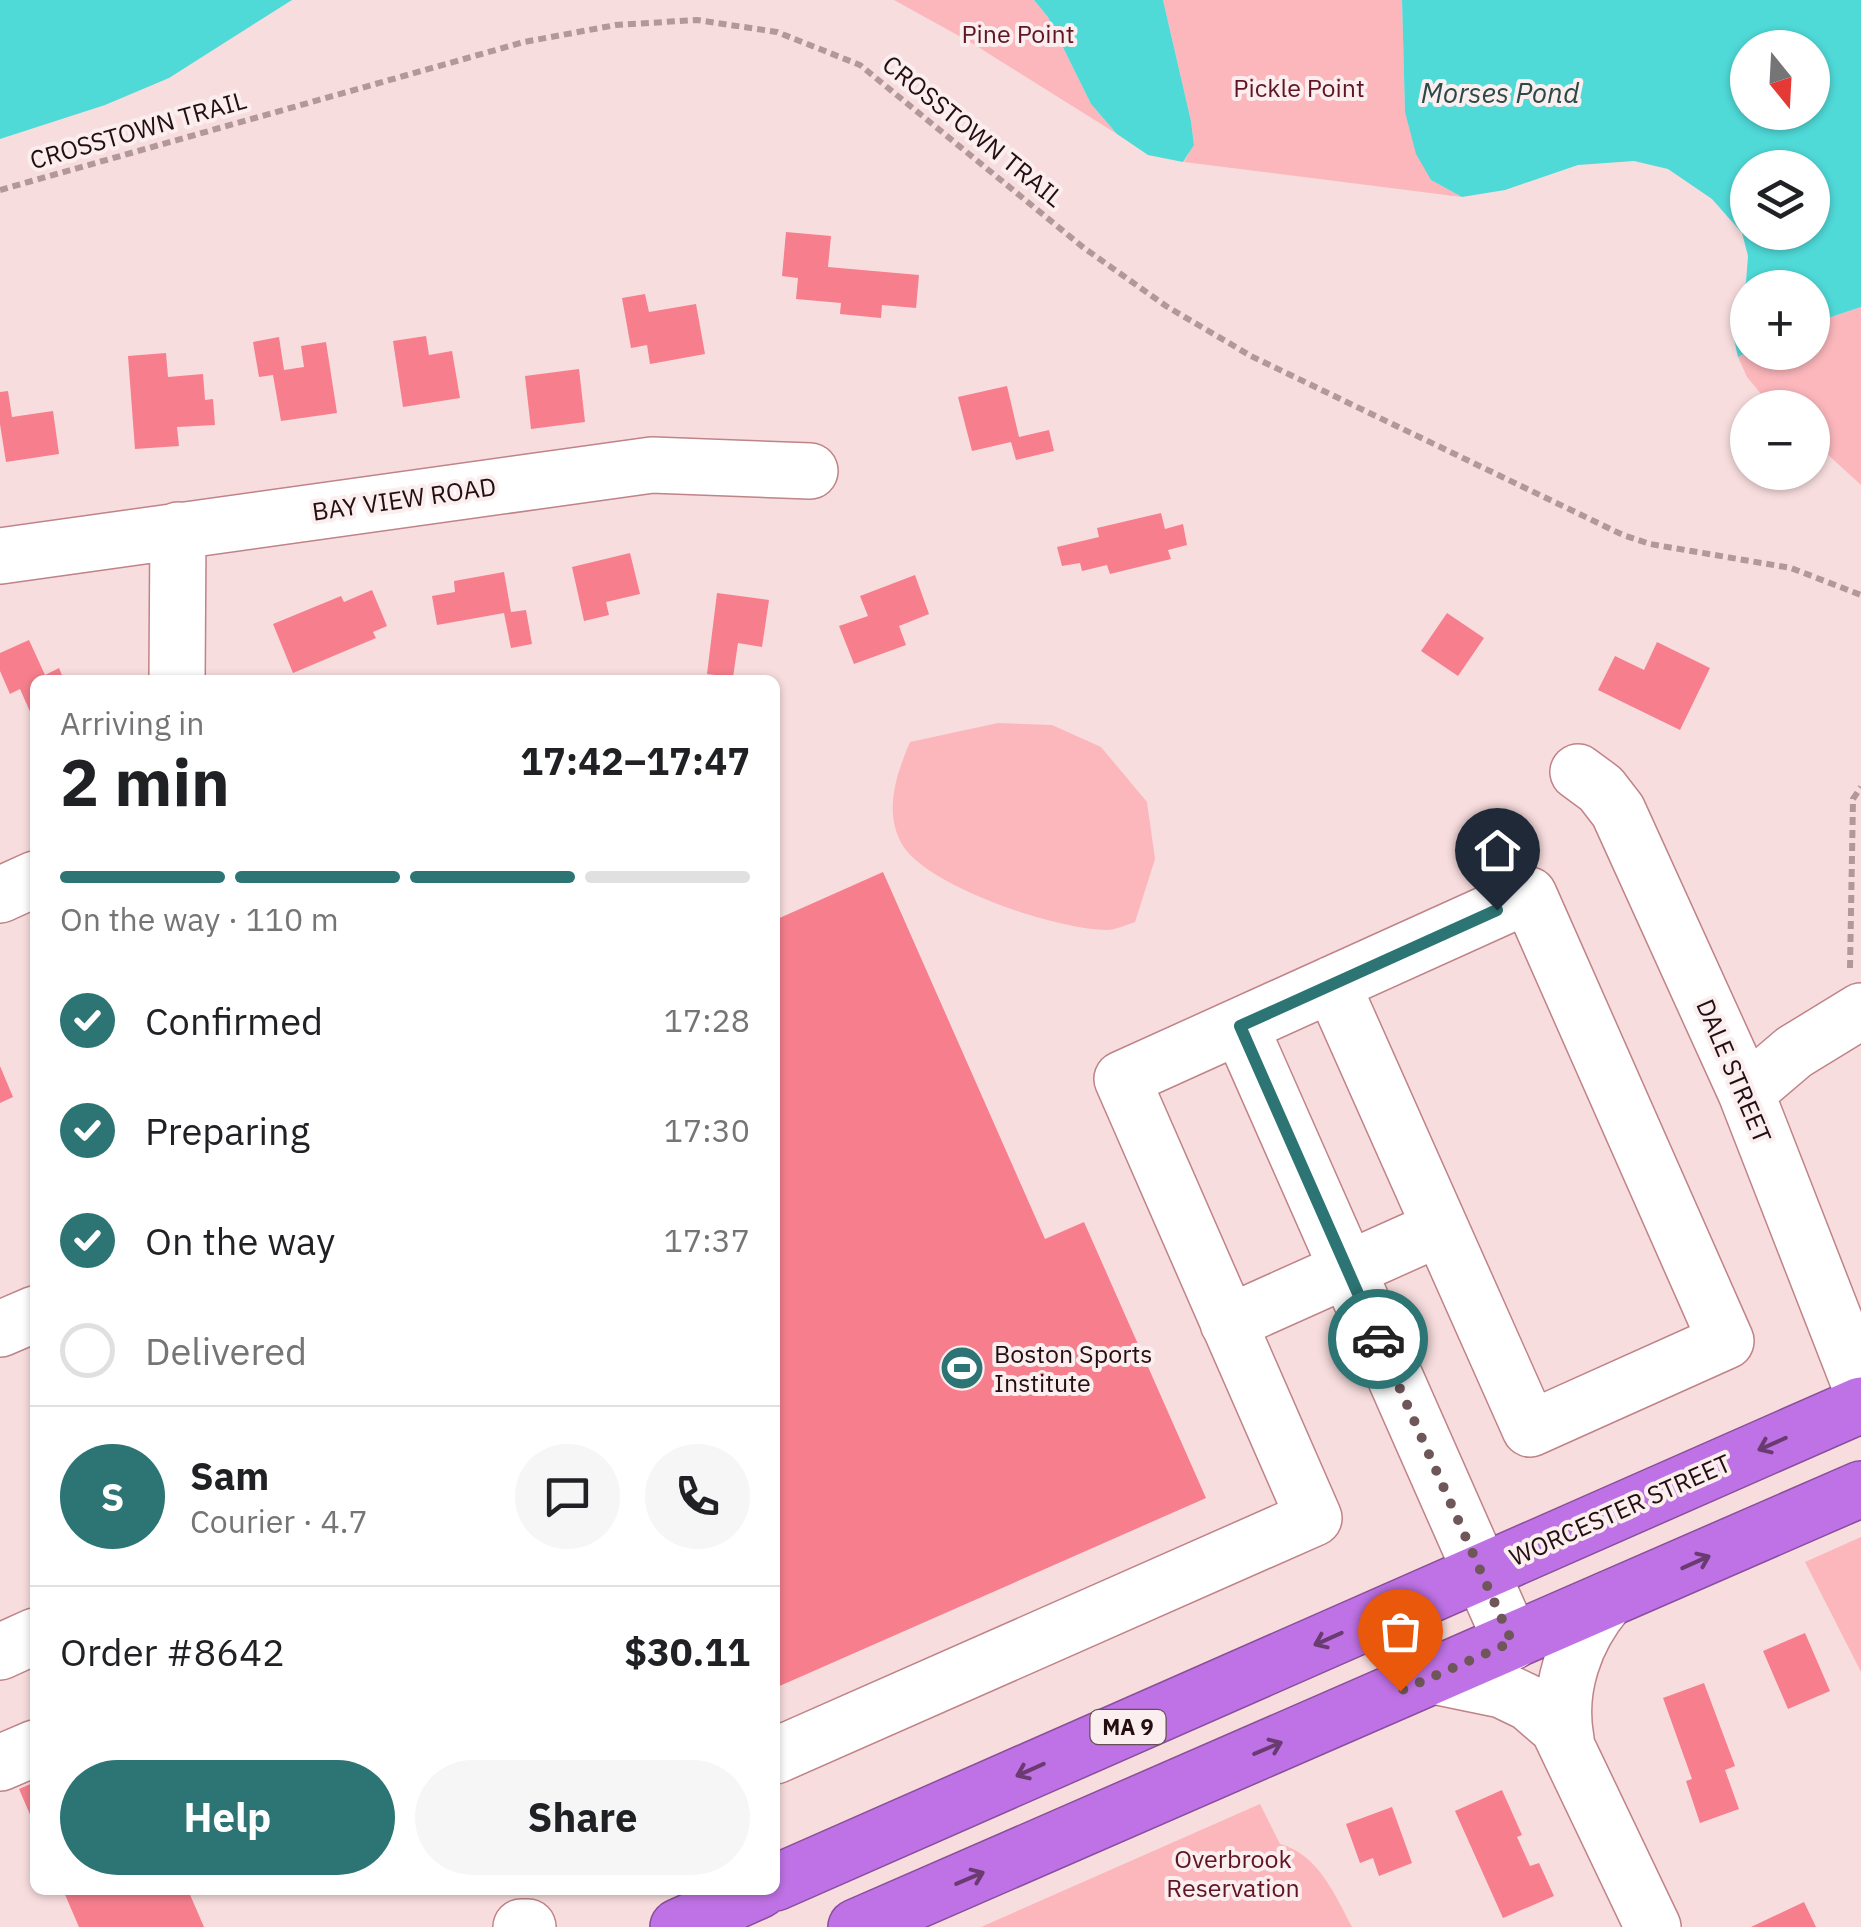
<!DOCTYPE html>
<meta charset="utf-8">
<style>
body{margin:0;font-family:"IBM Plex Sans",sans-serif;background:#f6f6f6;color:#202124;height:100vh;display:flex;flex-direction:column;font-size:38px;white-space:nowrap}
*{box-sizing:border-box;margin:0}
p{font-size:32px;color:#757577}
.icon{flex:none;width:55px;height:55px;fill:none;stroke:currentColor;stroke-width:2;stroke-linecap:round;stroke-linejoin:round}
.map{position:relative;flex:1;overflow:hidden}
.side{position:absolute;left:30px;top:675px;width:750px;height:1220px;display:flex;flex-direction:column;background:#fff;border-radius:15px;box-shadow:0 2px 8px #0004}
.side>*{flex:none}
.needle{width:65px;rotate:162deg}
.buttons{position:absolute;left:1730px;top:30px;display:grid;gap:20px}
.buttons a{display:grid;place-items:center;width:100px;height:100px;border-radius:50%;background:#fff;box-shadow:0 2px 8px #0004;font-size:50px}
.pin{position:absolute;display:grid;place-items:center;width:85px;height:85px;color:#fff;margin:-102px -42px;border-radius:50% 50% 50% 0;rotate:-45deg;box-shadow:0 0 10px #0007}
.pin .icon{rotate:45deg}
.courier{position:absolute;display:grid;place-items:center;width:100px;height:100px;margin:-50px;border:8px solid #2c7574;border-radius:50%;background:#fff;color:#222;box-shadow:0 2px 12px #0007}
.headline em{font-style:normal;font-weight:700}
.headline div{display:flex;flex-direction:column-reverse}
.headline{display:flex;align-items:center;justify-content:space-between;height:170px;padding:0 30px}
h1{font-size:65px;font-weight:700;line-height:75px}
.bar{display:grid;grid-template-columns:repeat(4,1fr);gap:15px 10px;align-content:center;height:120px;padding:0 30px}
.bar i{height:12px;border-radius:8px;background:#e0e0e0}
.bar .on{background:#2c7574}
.bar p{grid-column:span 4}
.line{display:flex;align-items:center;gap:25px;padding:0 30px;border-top:2px solid #e0e0e0}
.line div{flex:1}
.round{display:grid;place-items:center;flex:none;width:105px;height:105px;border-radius:52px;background:#f6f6f6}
ol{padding:0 30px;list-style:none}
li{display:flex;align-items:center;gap:30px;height:110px}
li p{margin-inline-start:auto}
li .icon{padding:10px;border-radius:50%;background:#2c7574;color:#fff;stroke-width:4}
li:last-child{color:#757577}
li i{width:55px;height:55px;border:5px solid #e0e0e0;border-radius:50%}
.cta{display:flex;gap:20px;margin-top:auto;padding:20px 30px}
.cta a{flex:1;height:115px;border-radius:60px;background:#2c7574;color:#fff;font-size:40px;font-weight:700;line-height:115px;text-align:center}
.cta a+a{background:#f6f6f6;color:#202124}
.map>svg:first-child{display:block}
.green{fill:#fbb7bc}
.water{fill:#4fdad8;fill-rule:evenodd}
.building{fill:#f67e8d}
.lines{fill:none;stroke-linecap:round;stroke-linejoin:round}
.minor-casing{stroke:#bf8388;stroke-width:58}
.highway-casing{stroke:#894f9b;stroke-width:58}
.path{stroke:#b2989a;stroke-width:6;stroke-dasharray:8 5;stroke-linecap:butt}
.minor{stroke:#fff;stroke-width:55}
.highway{stroke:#bf72e5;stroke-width:55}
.oneway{stroke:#6a3b70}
.done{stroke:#6f5659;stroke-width:10;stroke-dasharray:0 18}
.route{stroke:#2c7574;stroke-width:12}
.labels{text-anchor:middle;stroke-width:8;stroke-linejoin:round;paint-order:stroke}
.shield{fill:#fbeeee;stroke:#655153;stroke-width:2.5}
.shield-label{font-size:22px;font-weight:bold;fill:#250e11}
.park-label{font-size:25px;fill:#601525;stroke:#fbeeee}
.street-label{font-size:25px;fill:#250e11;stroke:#fbeeee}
.poi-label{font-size:25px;fill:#250e11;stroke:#fbeeee;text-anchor:start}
.water-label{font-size:28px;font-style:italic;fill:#2b4948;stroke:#fbeeee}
</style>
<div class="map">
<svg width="1861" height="1927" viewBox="0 0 1861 1927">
<rect width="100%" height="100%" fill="#f8ddde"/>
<!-- green -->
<path class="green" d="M894,0H1034L1048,17L1091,104L1117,134L970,42Z
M1163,0H1402L1405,112L1431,180L1462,197L1184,162L1194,144L1191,121Z
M1861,307V485L1813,441L1812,408L1772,407L1747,377L1738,357L1747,352H1812L1813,323Z
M998,723L1052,725L1101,747L1147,802L1155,859L1135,922C1126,925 1115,930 1106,930C1057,930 929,887 903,846C883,813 896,775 910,742Z
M1861,1537V1672L1805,1562Z
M1260,1804L1280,1844C1318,1854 1335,1895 1352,1927H981Z"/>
<!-- water -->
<path class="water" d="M0,0H292L169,78L105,105L0,139Z
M1034,0H1163L1191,121L1194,145L1183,162L1148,155L1117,134L1091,104L1048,17Z
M1402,0H1861V307L1813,323L1812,288H1748L1747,352L1738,357L1732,330L1734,311L1746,282L1748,256L1742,233L1712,199L1668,169L1634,161L1578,165L1505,190L1462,197L1431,180L1416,154L1405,112ZM1748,48H1812V112H1748ZM1748,168H1812V232H1748Z"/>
<!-- building -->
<path class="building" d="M786,232L831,236L828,267L919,275L916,308L882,305L881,318L840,314L841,303L796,299L798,278L782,276Z
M645,294L649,312L696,304L705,354L650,364L647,345L631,348L622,298Z
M426,336L429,355L452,351L460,398L403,407L393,341Z
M279,337L284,370L304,367L301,346L326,342L337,413L281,421L273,375L259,377L253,342Z
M166,353L168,377L203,374L205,400L213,399L215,425L177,427L179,446L135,449L128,356Z
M579,369L585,422L531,429L525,376Z
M1007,386L1019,437L1049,430L1054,451L1016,460L1011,442L972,451L958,397Z
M8,391L12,417L53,411L59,454L6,462L0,424V392Z
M1161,513L1165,529L1183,524L1187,545L1168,550L1171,559L1110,574L1107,565L1082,571L1080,563L1062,566L1057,547L1099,537L1097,528Z
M630,553L640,594L606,602L609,615L584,621L572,567Z
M504,572L511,612L526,610L532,644L511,648L504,613L437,625L432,596L455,592L454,581Z
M915,575L929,614L899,626L906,645L854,664L839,626L868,616L860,596Z
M372,590L387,626L373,632L376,638L293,673L273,624L341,596L344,602Z
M717,593L769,600L762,647L738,643L733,677L707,674Z
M1447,613L1484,638L1458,676L1421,651Z
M29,640L45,675L59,668L64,680H35V723L20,689L10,694L0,671V653Z
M1657,642L1710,668L1680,730L1598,690L1615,656L1644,670Z
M883,872L1045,1239L1084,1222L1206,1498L775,1688V920Z
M0,1066L13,1097L0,1103Z
M1805,1633L1830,1691L1788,1709L1763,1651Z
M1704,1683L1735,1766L1725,1770L1739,1809L1700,1823L1686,1781L1692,1779L1663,1698Z
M35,1782V1826L19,1789Z
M1502,1790L1522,1835L1517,1837L1530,1866L1539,1863L1554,1896L1503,1918L1455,1811Z
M1392,1807L1412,1863L1379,1876L1373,1858L1360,1863L1346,1824Z
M63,1890H188L204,1927H79Z
M1804,1902L1816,1927H1751Z"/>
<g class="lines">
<defs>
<path id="minor" d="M0,556L652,465L810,471
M177,680L178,530
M1578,772L1601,789L1618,811L1746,1093L1861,1388
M0,895L35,879
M1240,1026L1512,1642
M1746,1093L1794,1052L1861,1011
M1228,1323L1440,1228
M0,1329L35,1314
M0,1652L35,1636
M1434,1676L1502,1690L1529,1703L1558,1728L1653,1927
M1566,1739C1557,1689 1574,1639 1607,1600
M775,1756L1314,1518L1122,1079L1529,895L1726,1341L1530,1429L1332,984
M0,1763L35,1748
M521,1927H528"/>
<path id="highway" d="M775,1883L1861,1405
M678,1927L760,1890
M856,1927L1861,1489"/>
</defs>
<!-- minor casing -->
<use href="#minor" class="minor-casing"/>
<!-- highway casing -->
<use href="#highway" class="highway-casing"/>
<!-- path -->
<path class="path" d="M0,190L524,42L616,25L697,20L777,32L860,65L1084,248L1166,306L1251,356L1623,535L1650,544L1791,568L1861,595
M1850,968L1853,799L1861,787"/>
<!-- minor -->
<use href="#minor" class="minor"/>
<!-- highway -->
<use href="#highway" class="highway"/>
</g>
<!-- one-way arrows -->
<defs><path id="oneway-shaft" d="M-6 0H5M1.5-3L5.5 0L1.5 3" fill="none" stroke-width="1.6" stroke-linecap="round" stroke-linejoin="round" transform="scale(2.5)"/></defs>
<g class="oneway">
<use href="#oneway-shaft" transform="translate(1772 1444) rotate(156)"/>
<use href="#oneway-shaft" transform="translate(1696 1562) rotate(-24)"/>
<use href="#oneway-shaft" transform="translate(1328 1639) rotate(156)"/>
<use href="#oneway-shaft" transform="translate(1268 1748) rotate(-23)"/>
<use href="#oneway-shaft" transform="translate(1030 1770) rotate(156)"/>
<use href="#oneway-shaft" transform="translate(970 1878) rotate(-23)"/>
</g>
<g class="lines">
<!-- done -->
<path class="done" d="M1378,1339L1512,1642L1400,1691"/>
<!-- route -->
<path class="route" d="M1378,1339L1240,1026L1497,910"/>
</g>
<!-- icons -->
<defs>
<symbol id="stadium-disc" viewBox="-11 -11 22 22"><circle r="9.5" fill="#2c7574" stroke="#fbeeee"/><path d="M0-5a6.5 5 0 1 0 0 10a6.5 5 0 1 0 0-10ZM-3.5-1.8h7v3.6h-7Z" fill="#fff"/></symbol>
</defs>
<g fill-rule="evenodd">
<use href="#stadium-disc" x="937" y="1343" width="50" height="50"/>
</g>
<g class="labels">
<!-- shield labels -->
<rect class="shield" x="1090.5" y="1710" width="75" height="34" rx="8"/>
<g class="shield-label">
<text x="1128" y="1735">MA 9</text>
</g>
<!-- park labels -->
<g class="park-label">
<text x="1018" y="43">Pine Point</text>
<text x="1299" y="97">Pickle Point</text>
<text x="1233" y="1868">Overbrook<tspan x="1233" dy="29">Reservation</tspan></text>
</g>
<!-- street labels -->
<g class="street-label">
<text transform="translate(138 130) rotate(-16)" y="9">CROSSTOWN TRAIL</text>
<text transform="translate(973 131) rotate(39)" y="9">CROSSTOWN TRAIL</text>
<text transform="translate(404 499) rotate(-8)" y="9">BAY VIEW ROAD</text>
<text transform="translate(1734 1071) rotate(67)" y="9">DALE STREET</text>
<text transform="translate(1620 1510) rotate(-24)" y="9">WORCESTER STREET</text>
</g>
<!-- poi labels -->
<g class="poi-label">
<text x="994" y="1363">Boston Sports<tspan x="994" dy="29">Institute</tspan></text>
</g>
<!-- water labels -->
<g class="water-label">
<text x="1500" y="103">Morses Pond</text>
</g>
</g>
</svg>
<div class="buttons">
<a><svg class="needle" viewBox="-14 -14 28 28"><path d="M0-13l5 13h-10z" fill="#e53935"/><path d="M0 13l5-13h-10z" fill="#757577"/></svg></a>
<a><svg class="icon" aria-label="layers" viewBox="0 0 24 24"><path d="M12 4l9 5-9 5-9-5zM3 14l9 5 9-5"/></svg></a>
<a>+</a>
<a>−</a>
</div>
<div class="pin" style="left:1400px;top:1691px;background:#ea580c"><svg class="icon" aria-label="bag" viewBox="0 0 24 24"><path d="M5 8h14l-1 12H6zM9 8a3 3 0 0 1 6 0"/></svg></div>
<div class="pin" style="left:1497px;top:910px;background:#1f2937"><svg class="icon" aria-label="home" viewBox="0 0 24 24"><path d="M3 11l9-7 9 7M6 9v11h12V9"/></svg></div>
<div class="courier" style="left:1378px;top:1339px"><svg class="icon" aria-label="car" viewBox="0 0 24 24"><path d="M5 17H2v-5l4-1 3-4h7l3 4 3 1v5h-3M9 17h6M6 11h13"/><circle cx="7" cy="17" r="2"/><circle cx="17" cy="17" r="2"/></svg></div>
<section class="side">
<div class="headline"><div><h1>2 min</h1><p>Arriving in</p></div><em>17:42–17:47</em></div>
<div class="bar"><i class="on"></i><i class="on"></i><i class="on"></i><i></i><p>On the way · 110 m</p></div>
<ol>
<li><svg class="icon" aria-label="check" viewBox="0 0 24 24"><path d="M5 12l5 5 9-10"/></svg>Confirmed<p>17:28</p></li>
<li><svg class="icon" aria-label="check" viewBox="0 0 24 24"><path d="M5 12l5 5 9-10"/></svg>Preparing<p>17:30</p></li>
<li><svg class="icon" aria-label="check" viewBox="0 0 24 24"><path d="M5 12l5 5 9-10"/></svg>On the way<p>17:37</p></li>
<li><i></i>Delivered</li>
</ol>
<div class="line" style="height:180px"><b class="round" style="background:#2c7574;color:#fff">S</b><div><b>Sam</b><p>Courier · 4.7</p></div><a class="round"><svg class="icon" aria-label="chat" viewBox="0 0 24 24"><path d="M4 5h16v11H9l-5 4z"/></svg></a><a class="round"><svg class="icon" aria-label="phone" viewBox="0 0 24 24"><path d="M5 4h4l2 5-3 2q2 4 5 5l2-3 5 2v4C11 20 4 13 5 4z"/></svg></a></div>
<div class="line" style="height:130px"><div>Order #8642</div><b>$30.11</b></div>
<div class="cta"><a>Help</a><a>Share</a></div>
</section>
</div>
